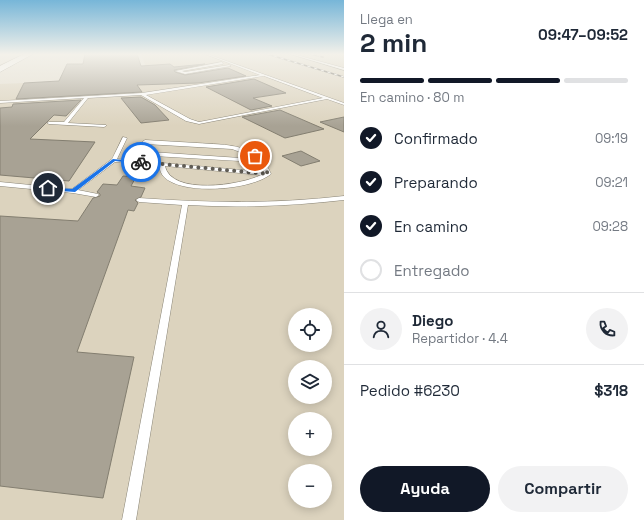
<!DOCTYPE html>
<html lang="es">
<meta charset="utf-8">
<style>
body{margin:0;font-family:"Space Grotesk",sans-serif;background:#f2f2f3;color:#1f2937;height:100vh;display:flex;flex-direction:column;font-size:15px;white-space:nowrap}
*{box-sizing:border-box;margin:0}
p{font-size:13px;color:#747a83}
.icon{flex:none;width:22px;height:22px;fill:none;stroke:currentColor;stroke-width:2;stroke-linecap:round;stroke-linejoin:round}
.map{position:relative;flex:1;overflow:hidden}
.sheet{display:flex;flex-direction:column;background:#fff;width:300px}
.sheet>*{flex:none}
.tools{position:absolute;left:288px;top:308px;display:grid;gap:8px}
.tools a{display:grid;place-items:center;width:44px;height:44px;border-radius:50%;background:#fff;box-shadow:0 2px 10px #0003;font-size:20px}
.pin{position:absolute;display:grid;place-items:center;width:34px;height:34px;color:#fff;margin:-17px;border:2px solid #fff;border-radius:50%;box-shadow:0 1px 4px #0007}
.courier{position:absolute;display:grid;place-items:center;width:40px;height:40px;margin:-20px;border:3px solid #1a73e8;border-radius:50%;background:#fff;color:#222;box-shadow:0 1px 5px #0007}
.headline em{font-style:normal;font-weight:700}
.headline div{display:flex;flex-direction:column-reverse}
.headline{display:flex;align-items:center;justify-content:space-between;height:68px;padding:0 16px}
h1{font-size:26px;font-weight:700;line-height:30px}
.bar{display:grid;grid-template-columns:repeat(4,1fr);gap:6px 4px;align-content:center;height:48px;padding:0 16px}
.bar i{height:5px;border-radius:3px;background:#e0e1e3}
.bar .on{background:#111827}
.bar p{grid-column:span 4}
.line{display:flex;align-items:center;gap:10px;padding:0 16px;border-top:1px solid #e0e1e3}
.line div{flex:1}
.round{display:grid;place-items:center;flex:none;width:42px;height:42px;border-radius:21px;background:#f2f2f3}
ol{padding:0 16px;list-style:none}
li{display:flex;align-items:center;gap:12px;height:44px}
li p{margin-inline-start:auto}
li .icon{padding:4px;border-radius:50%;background:#111827;color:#fff;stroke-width:4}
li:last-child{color:#747a83}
li i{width:22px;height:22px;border:2px solid #e0e1e3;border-radius:50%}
.button{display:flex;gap:8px;margin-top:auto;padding:8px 16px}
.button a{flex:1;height:46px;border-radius:24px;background:#111827;color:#fff;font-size:16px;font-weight:700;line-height:46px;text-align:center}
.button a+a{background:#f2f2f3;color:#1f2937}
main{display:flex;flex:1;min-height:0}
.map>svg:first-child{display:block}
.built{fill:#dcd3be;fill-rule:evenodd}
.building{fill:#a8a294;stroke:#837e70}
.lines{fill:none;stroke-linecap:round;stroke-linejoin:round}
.service-casing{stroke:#898476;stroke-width:1}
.trunk-casing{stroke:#898476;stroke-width:1}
.service{fill:#fff;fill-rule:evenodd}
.trunk{fill:#fff;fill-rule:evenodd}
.rail-casing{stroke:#524f47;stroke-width:1.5}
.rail{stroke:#fff;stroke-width:1;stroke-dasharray:3.5;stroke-linecap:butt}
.route{fill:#1a73e8}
.done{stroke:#605c54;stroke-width:4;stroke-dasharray:0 7.2}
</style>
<main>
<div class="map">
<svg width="344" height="520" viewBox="0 0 344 520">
<rect width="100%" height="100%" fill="#e5dfd1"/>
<!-- built -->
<path class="built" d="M141,54H344V520H0V84L150,78ZM295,315H325V345H295ZM295,367H325V397H295ZM295,419H325V449H295ZM295,471H325V501H295Z"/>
<!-- building -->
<path class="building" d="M85,54H137L141,66L170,64L174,67L205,64L174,70L175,72L185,75L228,68L246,76L198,83L137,85L142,92L16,99L24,83L59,81L67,64H83Z
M254,79L286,93L253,98L272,106L251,110L206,87Z
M141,97L155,105L169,120L141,123L121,98Z
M81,100L66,116L54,115L30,139L95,142L69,181L0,175V108L12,107L13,104Z
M280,110L324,129L285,138L242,117Z
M344,117V132L320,122Z
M301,151L320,161L301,166L282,156Z
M123,176L136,177L131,186L145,188L141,197L135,200L138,203L134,211L128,210L77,352L134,357L103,498L0,486V216L78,221L93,198L100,196V194L97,192L103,184L117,185Z"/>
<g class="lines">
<defs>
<path id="service" d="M205,54H207L344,103V105L327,99L199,124L186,121L141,95L88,98L68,123L106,125V126L104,127L49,124L47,123L49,122H64L84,98L0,103V101L142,93L260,75ZM264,76L323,98L199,122L190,119L146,95Z
M290,54H293L344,68V70Z
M222,62L223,64L182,71L185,72L229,65L231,66L185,74L175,71Z
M123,137L127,138L117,159L264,172L258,162L136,155L133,153L136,151L255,159L248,155L232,149L145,144L142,142L145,140C162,141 180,142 197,143C226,145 258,143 271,174C252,190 183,196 164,177C161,174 160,170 159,166L115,162L78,190L98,194L99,195L96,197L73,193L0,186V182L72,189L112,159ZM165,166L261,175C241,185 171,196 165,166Z
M344,196V200C292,206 240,208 188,205L136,520H122L182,205L139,202L136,200L139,198C208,203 275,204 344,196Z"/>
<path id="trunk" d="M24,54H33L0,72V66Z"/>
</defs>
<!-- service casing -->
<use href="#service" class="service-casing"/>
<!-- trunk casing -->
<use href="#trunk" class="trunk-casing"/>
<!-- service -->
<use href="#service" class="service"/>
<!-- trunk -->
<use href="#trunk" class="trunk"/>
<defs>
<path id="rail" d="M267,54L344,77
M310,54L323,57"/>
</defs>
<!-- rail casing -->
<use href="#rail" class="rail-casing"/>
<!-- rail -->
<use href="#rail" class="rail"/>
</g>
<!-- sky -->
<linearGradient id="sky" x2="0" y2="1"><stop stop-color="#77b6d8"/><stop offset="0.43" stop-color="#f3f1ea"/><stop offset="1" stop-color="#f3f1ea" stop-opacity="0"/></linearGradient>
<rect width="344" height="126" fill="url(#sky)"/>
<!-- route -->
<path class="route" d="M113,159L143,162L141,164L115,161L75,192L48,190L46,188L48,187L72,189Z"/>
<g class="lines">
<!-- done -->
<path class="done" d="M141,162L268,174L262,161L255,156"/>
</g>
</svg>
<div class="tools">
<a><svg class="icon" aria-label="locate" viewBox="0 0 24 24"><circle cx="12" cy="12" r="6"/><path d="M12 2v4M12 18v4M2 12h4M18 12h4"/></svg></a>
<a><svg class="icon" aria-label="layers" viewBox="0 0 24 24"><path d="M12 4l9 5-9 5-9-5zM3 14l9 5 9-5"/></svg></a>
<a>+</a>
<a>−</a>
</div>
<div class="pin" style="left:255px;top:156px;background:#ea580c"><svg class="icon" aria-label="bag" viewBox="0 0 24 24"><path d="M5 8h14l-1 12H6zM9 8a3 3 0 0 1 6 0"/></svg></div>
<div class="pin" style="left:48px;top:188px;background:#1f2937"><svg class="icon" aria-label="home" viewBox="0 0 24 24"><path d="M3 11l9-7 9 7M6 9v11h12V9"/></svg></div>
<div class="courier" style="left:141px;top:162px"><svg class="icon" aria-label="bike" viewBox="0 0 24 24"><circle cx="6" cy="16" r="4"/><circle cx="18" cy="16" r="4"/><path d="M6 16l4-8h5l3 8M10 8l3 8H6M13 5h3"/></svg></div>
</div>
<section class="sheet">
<div class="headline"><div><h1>2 min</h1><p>Llega en</p></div><em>09:47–09:52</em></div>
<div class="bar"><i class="on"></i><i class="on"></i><i class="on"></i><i></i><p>En camino · 80 m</p></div>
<ol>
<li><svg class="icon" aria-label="check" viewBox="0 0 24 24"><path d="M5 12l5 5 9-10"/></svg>Confirmado<p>09:19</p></li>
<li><svg class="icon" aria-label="check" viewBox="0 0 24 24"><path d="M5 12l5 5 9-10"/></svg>Preparando<p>09:21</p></li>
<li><svg class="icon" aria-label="check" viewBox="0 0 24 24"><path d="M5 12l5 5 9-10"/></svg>En camino<p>09:28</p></li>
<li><i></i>Entregado</li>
</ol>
<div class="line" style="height:72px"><a class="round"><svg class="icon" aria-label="person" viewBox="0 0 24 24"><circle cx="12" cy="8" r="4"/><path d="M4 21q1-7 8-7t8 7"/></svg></a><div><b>Diego</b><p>Repartidor · 4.4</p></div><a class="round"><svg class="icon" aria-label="phone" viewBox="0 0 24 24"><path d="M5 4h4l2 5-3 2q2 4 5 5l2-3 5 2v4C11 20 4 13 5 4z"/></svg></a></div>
<div class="line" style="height:52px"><div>Pedido #6230</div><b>$318</b></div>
<div class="button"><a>Ayuda</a><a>Compartir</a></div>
</section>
</main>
